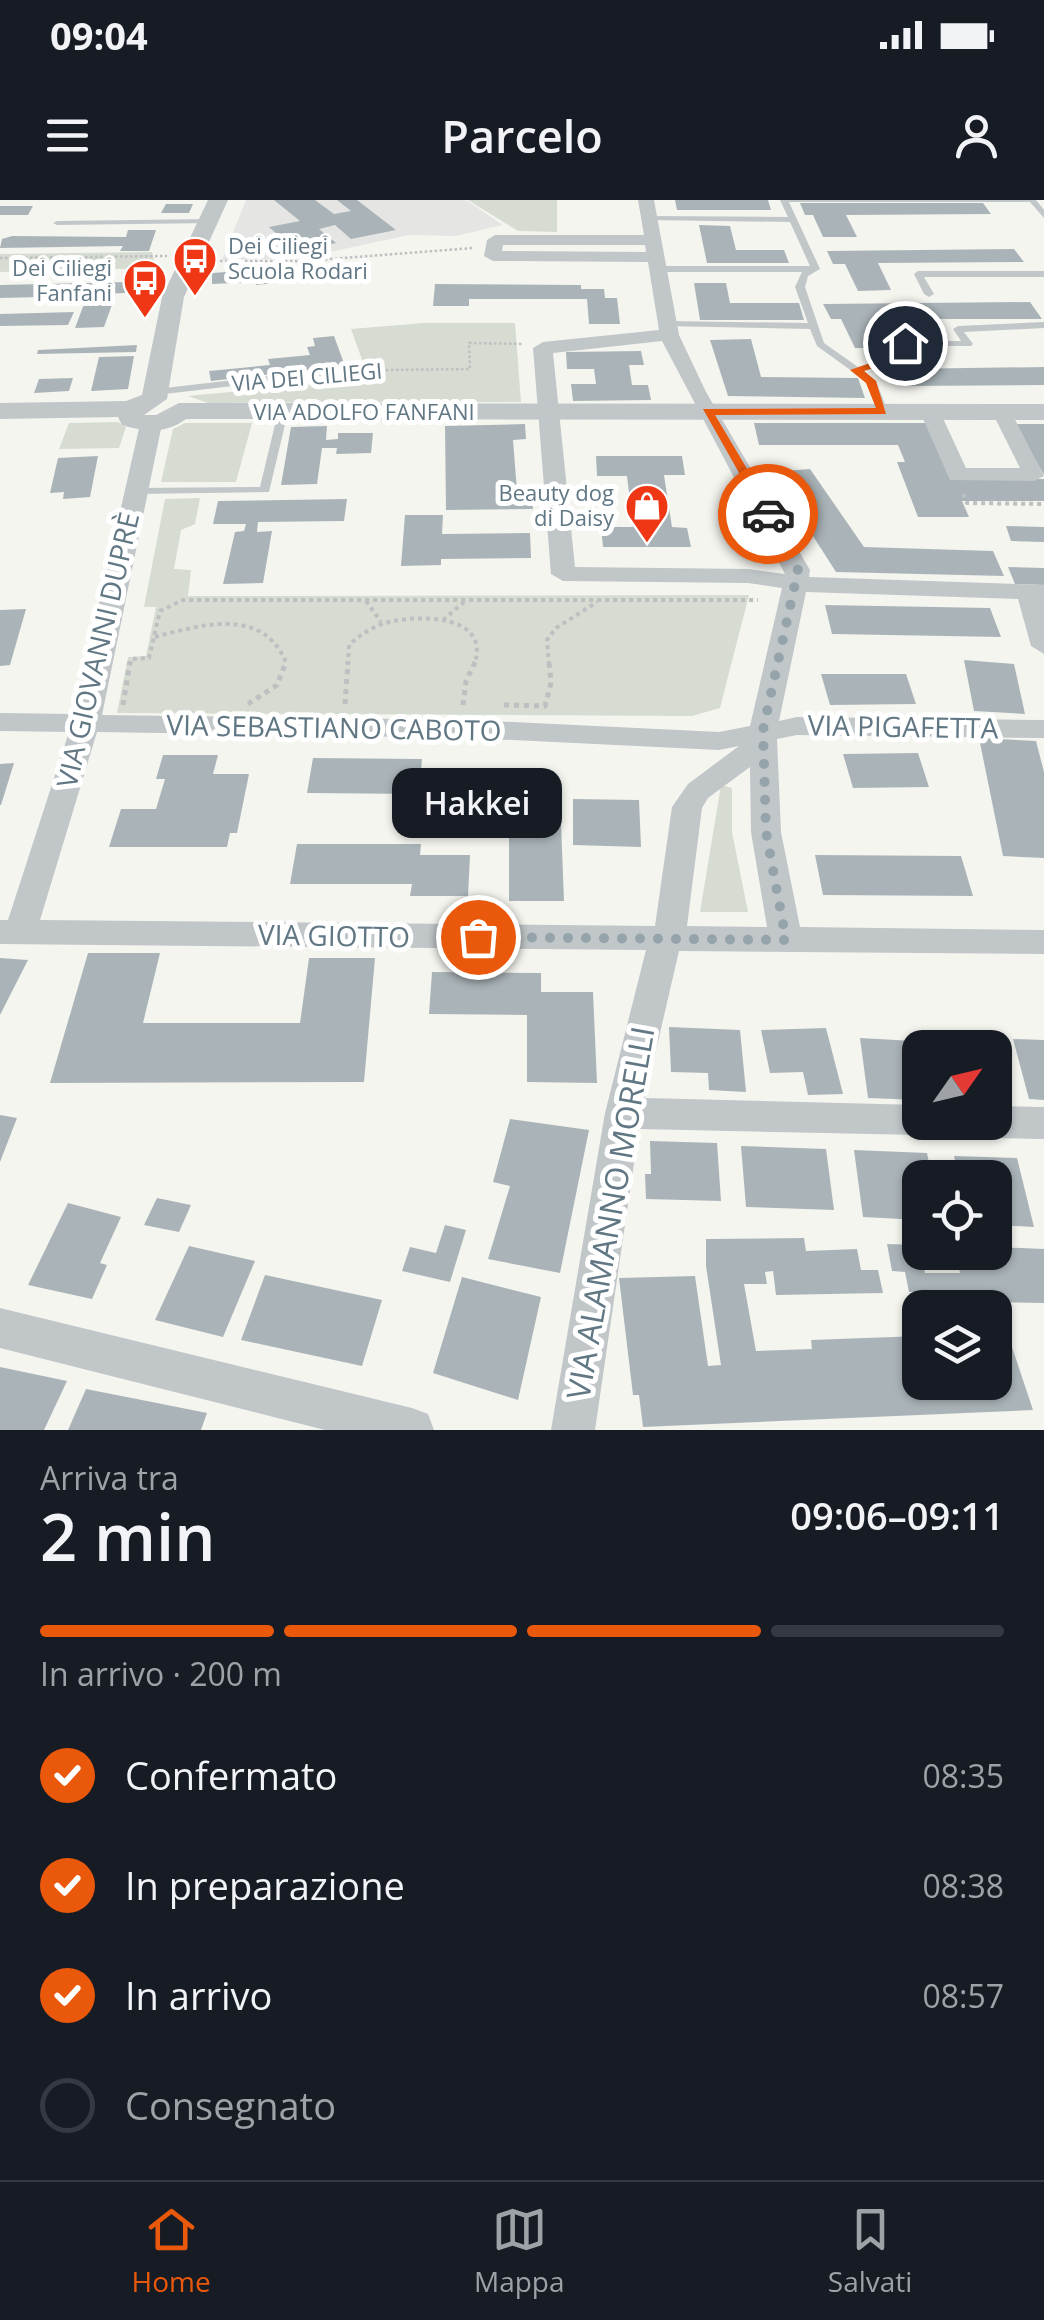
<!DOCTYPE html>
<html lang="it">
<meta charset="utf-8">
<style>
body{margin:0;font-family:"Open Sans",sans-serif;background:#242831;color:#f1f3f6;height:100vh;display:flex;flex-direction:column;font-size:38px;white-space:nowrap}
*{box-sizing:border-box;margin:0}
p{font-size:32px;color:#9ea1a6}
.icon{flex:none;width:55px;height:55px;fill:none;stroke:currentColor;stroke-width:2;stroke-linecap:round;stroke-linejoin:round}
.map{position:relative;height:1230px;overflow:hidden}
.panel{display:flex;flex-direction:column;background:#171b24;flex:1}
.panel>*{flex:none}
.needle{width:65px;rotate:56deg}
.tools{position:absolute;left:902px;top:830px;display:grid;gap:20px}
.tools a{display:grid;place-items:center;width:110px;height:110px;border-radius:20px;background:#171b24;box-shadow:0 2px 8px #0004;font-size:50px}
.pin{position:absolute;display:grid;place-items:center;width:85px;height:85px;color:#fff;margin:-42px;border:5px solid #fff;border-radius:50%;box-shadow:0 2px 10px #0007}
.courier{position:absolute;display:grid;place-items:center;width:100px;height:100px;margin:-50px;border:8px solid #ea580c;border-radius:50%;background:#fff;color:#222;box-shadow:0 2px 12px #0007}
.bubble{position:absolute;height:70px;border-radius:20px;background:#171b24;box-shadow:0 2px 8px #0004;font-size:32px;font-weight:600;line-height:70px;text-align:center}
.summary em{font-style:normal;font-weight:600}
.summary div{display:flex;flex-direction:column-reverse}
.summary{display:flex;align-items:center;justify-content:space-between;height:170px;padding:0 40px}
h1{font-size:65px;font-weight:600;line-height:75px}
.bar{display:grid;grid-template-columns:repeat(4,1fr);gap:15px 10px;align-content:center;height:120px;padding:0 40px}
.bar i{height:12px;border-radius:8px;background:#363941}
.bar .on{background:#ea580c}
.bar p{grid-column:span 4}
ol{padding:0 40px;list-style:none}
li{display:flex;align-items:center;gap:30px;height:110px}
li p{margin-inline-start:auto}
li .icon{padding:10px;border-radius:50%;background:#ea580c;color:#fff;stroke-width:4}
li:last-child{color:#9ea1a6}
li i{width:55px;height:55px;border:5px solid #363941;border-radius:50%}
.status{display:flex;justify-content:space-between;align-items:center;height:70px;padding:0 50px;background:#171b24;direction:ltr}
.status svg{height:28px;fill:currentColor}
header{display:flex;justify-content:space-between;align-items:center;height:130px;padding:0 40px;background:#171b24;font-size:45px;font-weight:600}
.menu{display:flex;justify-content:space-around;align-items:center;height:140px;border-top:2px solid #363941;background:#171b24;font-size:28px;color:#9ea1a6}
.menu a{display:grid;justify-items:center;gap:5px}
.menu .on{color:#ea580c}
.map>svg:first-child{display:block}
.built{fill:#e5e6e4}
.green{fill:#d6dcd1}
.building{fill:#aab4b8}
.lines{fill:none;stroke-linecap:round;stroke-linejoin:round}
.path-far2{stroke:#bdbfc1;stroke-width:2.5;stroke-dasharray:2.5 2.5;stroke-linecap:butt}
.path-far1{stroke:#bdbfc1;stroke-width:4;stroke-dasharray:4 4;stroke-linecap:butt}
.path{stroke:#bdbfc1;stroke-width:5;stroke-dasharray:5 5;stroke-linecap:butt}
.service{fill:#c1c6c9;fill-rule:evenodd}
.minor{fill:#c1c6c9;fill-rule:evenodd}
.tertiary{fill:#c1c6c9;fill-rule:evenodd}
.route{fill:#ea580c}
.done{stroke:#95a3aa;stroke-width:10;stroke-dasharray:0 18}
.labels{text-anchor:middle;stroke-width:10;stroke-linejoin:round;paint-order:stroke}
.far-poi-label{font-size:22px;fill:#617784;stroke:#fff;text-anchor:end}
.far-street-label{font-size:22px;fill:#617784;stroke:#fff}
.street-label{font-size:28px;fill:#617784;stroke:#fff}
.near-street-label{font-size:32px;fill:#617784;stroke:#fff}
</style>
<div class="status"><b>09:04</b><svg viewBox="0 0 49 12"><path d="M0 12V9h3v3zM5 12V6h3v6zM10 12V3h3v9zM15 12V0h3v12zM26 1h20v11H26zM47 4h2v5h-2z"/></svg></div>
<header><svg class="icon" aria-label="menu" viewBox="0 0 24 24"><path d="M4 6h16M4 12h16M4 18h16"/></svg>Parcelo<svg class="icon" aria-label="person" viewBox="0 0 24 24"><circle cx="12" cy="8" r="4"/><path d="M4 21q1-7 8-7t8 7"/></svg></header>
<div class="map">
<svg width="1044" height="1230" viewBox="0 0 1044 1230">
<rect width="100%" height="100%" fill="#f5f5f0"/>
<!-- built -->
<path class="built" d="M246,0H466L503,25L456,36L409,35L302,58L222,60Z"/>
<!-- green -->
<path class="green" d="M468,0H557V32L518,31Z
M152,52L156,68L0,72V54Z
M424,123H515L521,202L208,203L188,196L369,179L351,129Z
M118,222L126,227L119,248L59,249L69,223Z
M185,223H252L236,282H161L173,229Z
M200,298L195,324L181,330L174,369L191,370L188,396L749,395L720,508L692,516L117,513L128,457L146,456L156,407H144L165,299Z
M721,585L732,588V632L748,712H700Z"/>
<!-- building -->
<path class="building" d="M274,0H315L334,14L351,11L337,0H357L396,30L351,39L335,25L319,29L336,43L297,52L269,27L300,21Z
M675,0H768L771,10H677Z
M800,3H983L991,14L846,15L857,37H823L813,15H805Z
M166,4H193L189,13H161Z
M0,6H33L28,15H0Z
M699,25L730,26L736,50H784L789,63H707Z
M128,30H156L149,51H120L123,46L0,48L2,39L12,36L126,37Z
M1014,49L1024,62L878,63L891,90L858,91L845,64H833L827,51Z
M352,65L353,75L256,85L255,82L212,84V73L255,70L256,77L292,75L290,69Z
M129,82L125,93L101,94L99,99H114L104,127L75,128L87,96L0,98V85Z
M694,83H726L730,103H799L804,120H700Z
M435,84L581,85V89H604L605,98H617L620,124H589L587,99H469V106H433Z
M1030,102L1042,119H876L891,148H855L841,119H831L823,104Z
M74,112L68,125L0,126V114Z
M334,136L345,166L211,181L209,171L270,165L268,159L310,155L307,147L315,146L313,138Z
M751,139L761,177L858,178L865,198L728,196L710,140Z
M137,145L136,152L37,154L38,150Z
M641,151L644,165H629L632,185H648L651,200L573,201L571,184H596L594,169H567L566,152Z
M134,156L128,189L91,191L99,157Z
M1044,167V185L904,186L899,169Z
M73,178L69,191L34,193L39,179Z
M754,223H928L953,280L1044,279V301H962L969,317H918L897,262H905L898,245H759Z
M525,224L526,239L513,240L517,291H531L533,309L446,310L445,226Z
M1014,224H1044V275Z
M327,226L326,240L338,239V233H373L371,253L336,254L337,248H322L317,284L281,285L291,227Z
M98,256L90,297L63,299L64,292L50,293L58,258Z
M596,256H682L685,275H664L672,327L687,328L691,347H603L601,327H633L627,276H597Z
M810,269L864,347L993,351L1004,376L836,372L772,272Z
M347,299L344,321L258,322L257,332L272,331L263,383L223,384L235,332L244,331L246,324H213L218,301Z
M405,315H443L442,334L530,333L531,358L441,359V365L401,366Z
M1006,326L1044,327V342L1011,341Z
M1008,367L1044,368V385L1015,384Z
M825,405L990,408L1001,437L832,434Z
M26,409L10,465L0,466V410Z
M964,460L1014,464L1025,514L974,511Z
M821,474H906L916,504L830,505Z
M979,538L1036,541L1044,572V658L1003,656Z
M918,553L929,587L853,588L843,554Z
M163,555H218L213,574H249L237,633H230L227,647H109L121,609H156L165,579H156Z
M313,558L422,559L419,594L307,593Z
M14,563L1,605H0V564Z
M509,597H560L564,701H509Z
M573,599L639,600L641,647L573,645Z
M297,644H421L420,655H470L468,696H410L412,684H290Z
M815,655L961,656L973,696L823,695Z
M88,753H160L143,823H300L309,758H375L364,882L50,883Z
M0,758L28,760L0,815Z
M432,772L541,773V792H593L597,883L527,882V815L429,814Z
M669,827L740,830L746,892L709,890L708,873L671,872Z
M826,828L843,894L808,895L803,872L770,873L761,830Z
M860,838L914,841L920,900L868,898Z
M1013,839L1044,840V900L1029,899Z
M995,859H996L1008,903H995Z
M0,915L17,918L0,962Z
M510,919L589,930L560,1073L488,1059L510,986L493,982Z
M650,941L717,943L721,1001L646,999L645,974H651Z
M741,946L826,949L834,1010L746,1007Z
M854,950L927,953L932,978H920V1020L863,1017Z
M954,956L1017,958L1034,1027L995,1025V978H959Z
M157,998L191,1005L179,1032L144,1025Z
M68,1003L121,1017L100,1063L107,1065L92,1099L28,1085Z
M445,1025L466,1030L450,1082L402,1071L410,1047L436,1053Z
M804,1038L806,1051L857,1049L861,1070H878L883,1093L776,1095L773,1071L765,1072L767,1084H744L756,1151L812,1149L811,1140L920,1136V1182H995V1133L1007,1132L1033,1210L643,1227L639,1195H633L619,1078L695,1076L708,1166L721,1165L706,1066V1039Z
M887,1044L920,1045L925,1073H960L956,1052H995V1047L1044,1049V1103L995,1102L993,1093L909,1092L905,1072L892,1071Z
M189,1046L255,1061L223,1137L155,1120Z
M265,1075L382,1100L362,1166L241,1140Z
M462,1077L541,1097L518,1200L433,1173Z
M0,1167L67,1181L44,1230H0Z
M86,1189L152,1202L207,1213L201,1230H68Z"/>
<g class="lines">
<!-- path-far2 -->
<path class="path-far2" d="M0,58L167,56
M215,61H304L473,48
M381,170L470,169L469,143L523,144"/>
<!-- path-far1 -->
<path class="path-far1" d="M963,294L967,303L1044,304
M366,401L381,422
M443,420L464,402
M155,437C203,424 265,406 287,465
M130,465L131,459L149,458L160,411L183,400H758
M348,465L349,445C359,436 369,429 382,424C412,414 493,412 474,465
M549,465L547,440L556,428L597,402"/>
<!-- path -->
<path class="path" d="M248,504L277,485L286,462
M345,504L348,462
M123,505L130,462
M463,505L466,481L475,462
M504,505L545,506L551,483L549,462"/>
<!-- service -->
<path class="service" d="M780,0H1036L1044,10V18L1030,2H789L820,69L808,76L805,87L824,143L858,167L904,152L902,141H961L953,129L958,126L1044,122V128L964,132L973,144L971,146H911L912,155L864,171L876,181L888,212L883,215L878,212L867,182L817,146L810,129L662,126V122L665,121L808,123L795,87L802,72H658L654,69L658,66H810L790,22L650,20L646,18L650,16L788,17Z
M210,19L214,21L213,23L57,25L53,23L57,21Z
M1044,71V77H924L934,94L929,97L924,94L914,74L918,71Z
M364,165L369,168L368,170L156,195L151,192L156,189Z
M283,209L288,212L269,292L135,294L129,291L135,288L260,287L278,212Z"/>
<!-- minor -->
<path class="minor" d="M638,0H654L679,135L706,192L810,370L809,377L1044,385V454L1031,446L1018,399L806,392L779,521L797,517L1044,520V538L797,535L777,539L781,632L800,727L1044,730V754L679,751L645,898L920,905V922H937L933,931L920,935L639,929L595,1230H551L605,913L646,750L0,744V720H8L69,532L0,531V513L74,514L140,224L151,218L162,224L102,515L469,520L719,532L750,526L782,388L748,383L563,381L551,374L533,148L543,142L659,130L648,62L493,61L484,56L487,40L495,35H644ZM503,45H645L646,52L502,51ZM662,141L785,374L748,369L575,367L553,153ZM97,532L469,538L719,550L739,546L688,584L672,607L655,726L40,720ZM750,567L751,632L767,727L687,726L702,608L708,598Z
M930,206L940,212L966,268H1020L992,212L995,208H1009L1044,276L1034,281L950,280L920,212Z
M995,906L1044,907V939L995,938L982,933L977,922H995Z
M0,1108L412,1208L428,1214L434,1230H325L0,1148Z"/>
<!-- tertiary -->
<path class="tertiary" d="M208,0H228L184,97L167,199L144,215H156L179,203L1044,204V220L186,219C166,234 144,232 122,225L118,217L0,219V203L126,201L142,195L162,97Z"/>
</g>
<!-- route -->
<path class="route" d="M901,141H909L912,155L864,171L876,181L886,214L715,215L774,314L764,317L703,209L876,208L866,183L850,170L903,152Z"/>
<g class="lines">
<!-- done -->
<path class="done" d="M478,737L786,740L766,632L763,530L798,370L768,314"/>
</g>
<!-- icons -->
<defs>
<symbol id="bus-pin" viewBox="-11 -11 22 30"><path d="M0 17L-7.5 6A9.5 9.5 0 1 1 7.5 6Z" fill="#f03715" stroke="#fff"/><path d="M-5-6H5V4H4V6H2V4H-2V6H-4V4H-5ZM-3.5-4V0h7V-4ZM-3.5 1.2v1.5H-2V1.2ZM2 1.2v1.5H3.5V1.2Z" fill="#fff"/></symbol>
<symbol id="shop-pin" viewBox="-11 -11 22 30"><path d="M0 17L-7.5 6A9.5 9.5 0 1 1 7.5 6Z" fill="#f03715" stroke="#fff"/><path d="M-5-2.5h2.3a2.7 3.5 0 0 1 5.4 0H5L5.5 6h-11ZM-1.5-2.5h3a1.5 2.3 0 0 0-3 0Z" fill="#fff"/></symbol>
</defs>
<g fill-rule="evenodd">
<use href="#bus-pin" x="170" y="34" width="50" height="68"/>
<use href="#bus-pin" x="120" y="56" width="50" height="68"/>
<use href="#shop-pin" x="622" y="281" width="50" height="68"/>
</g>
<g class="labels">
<!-- far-poi labels -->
<g class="far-poi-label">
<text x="228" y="54" text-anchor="start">Dei Ciliegi<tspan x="228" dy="25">Scuola Rodari</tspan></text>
<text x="112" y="76">Dei Ciliegi<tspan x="112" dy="25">Fanfani</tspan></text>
<text x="614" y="301">Beauty dog<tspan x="614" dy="25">di Daisy</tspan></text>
</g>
<!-- far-street labels -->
<g class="far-street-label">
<text transform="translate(307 177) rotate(-5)" y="8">VIA DEI CILIEGI</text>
<text x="364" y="220">VIA ADOLFO FANFANI</text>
</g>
<!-- street labels -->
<g class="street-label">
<text transform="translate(98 450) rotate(-77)" y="10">VIA GIOVANNI DUPRÈ</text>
<text transform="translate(903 527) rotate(1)" y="10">VIA PIGAFETTA</text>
<text transform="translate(334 528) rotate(1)" y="10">VIA SEBASTIANO CABOTO</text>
<text transform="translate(334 736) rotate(1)" y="10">VIA GIOTTO</text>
</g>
<!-- near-street labels -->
<g class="near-street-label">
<text transform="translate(611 1013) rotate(-80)" y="11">VIA ALAMANNO MORELLI</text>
</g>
</g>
</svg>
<div class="tools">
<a><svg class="needle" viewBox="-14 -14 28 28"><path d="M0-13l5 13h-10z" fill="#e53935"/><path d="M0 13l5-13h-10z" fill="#9ea1a6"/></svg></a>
<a><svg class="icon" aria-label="locate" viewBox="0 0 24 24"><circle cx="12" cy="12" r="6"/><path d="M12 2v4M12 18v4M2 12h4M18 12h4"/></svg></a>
<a><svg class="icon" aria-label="layers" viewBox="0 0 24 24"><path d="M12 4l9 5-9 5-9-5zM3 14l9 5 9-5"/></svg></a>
</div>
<div class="pin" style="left:478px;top:737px;background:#ea580c"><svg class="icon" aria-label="bag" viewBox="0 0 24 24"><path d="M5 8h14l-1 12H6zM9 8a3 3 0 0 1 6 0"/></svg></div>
<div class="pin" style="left:905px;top:143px;background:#1f2937"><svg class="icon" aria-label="home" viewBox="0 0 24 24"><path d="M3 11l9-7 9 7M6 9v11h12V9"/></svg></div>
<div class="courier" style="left:768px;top:314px"><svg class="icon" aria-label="car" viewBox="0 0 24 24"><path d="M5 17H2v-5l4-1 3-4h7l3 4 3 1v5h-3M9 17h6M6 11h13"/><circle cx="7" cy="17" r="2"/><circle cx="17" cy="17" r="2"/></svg></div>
<div class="bubble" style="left:392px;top:568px;width:170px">Hakkei</div>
</div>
<section class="panel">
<div class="summary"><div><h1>2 min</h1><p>Arriva tra</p></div><em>09:06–09:11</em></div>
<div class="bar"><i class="on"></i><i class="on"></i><i class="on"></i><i></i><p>In arrivo · 200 m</p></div>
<ol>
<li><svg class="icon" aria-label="check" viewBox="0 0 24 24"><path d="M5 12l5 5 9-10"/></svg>Confermato<p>08:35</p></li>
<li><svg class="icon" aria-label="check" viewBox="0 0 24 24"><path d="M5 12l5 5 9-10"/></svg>In preparazione<p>08:38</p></li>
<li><svg class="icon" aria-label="check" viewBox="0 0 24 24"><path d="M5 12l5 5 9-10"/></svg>In arrivo<p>08:57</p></li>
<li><i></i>Consegnato</li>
</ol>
</section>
<nav class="menu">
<a class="on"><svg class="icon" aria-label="home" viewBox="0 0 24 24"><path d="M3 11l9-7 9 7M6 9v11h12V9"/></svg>Home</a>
<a><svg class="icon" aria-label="map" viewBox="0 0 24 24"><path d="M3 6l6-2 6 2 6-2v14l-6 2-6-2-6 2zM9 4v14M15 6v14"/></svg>Mappa</a>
<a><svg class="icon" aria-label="saved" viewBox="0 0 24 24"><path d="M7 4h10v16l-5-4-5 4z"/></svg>Salvati</a>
</nav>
